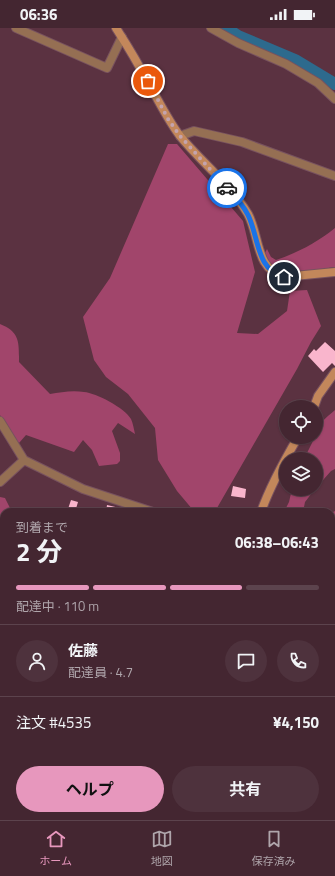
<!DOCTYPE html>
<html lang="ja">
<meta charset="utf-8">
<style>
body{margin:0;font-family:"Titillium Web","Noto Sans JP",sans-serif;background:#4e323d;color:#f1f3f6;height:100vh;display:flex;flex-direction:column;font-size:15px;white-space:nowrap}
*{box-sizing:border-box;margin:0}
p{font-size:13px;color:#afa5ab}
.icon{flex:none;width:22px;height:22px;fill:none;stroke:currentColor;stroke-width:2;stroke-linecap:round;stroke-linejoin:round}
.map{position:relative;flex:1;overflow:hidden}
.panel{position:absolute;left:0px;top:480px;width:335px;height:312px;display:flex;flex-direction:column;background:#442631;border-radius:12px 12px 0 0;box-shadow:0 1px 3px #0004,0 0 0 1px #5c434d}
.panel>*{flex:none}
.fabs{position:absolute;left:279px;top:372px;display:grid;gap:8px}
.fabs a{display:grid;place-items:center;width:44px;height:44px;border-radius:50%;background:#442631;box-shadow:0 1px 3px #0004,0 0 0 1px #5c434d;font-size:20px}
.pin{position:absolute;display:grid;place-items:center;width:34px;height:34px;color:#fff;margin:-17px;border:2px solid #fff;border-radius:50%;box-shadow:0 1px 4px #0007}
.courier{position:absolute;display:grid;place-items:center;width:40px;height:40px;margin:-20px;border:3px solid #1a73e8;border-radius:50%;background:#fff;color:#222;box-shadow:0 1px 5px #0007}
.overview em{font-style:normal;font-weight:700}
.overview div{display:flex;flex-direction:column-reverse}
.overview{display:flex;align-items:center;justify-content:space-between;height:68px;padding:0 16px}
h1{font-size:26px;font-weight:700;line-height:30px}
.bar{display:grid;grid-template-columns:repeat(4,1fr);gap:6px 4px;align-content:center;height:48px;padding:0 16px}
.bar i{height:5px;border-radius:3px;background:#5c434d}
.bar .active{background:#e797bd}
.bar p{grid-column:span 4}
.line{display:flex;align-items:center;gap:10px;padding:0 16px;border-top:1px solid #5c434d}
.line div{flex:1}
.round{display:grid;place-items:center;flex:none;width:42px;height:42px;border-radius:21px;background:#4e323d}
.action{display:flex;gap:8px;margin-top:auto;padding:8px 16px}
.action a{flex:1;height:46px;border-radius:24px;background:#e797bd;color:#111;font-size:16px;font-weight:700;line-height:46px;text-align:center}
.action a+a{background:#4e323d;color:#f1f3f6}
.status{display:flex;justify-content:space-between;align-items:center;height:28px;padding:0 20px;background:#442631;direction:ltr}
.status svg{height:11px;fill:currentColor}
.tab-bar{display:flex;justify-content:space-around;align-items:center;height:56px;border-top:1px solid #5c434d;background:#442631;font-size:11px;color:#afa5ab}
.tab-bar a{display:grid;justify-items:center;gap:2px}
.tab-bar .active{color:#e797bd}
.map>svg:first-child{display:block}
.green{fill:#a1456b}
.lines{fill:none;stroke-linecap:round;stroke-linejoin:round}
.river{stroke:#2d6a8d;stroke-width:12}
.building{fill:#f9b5cc}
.minor-casing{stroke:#78525f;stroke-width:10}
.tertiary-casing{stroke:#78525f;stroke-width:10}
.secondary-casing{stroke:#78525f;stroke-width:10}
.minor{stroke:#956f53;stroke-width:8}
.tertiary{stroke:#956f53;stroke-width:8}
.secondary{stroke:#c3875b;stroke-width:8}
.done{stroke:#c4a4ae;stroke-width:4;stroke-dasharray:0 7.2}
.route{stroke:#1a73e8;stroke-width:5}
</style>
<div class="status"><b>06:36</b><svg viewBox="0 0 49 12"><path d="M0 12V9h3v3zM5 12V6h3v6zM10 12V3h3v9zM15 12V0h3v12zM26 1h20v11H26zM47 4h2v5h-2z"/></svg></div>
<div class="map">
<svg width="335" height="792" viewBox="0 0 335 792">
<rect width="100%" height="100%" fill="#5b3241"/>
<!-- green -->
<path class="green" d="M168,116H177L243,193L255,244L237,305L258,306L287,283L290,263L307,262L321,298L311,314L297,341L217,480L213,483L193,482L177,463L158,432L155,400L128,366L106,349L94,332L83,289L110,250Z
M335,200V239C321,241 286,249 275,241C269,237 267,231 265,225L267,221L271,229L276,232C297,225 318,214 335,200Z
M0,296C20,304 19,314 19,334L50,366C61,364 73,362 84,364C96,365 125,380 131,391C133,395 134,402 135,406L118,395L112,403L120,425V433L117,436L99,438L92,422L83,412L74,424L26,407L19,415L9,405L0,387Z
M335,382V441L331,443L316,460V431H304L315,409H316C316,396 326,390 335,382Z
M292,461H315L305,474L303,484H284L289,474Z
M0,469L5,470L10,480L15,484H4V518L0,519Z
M335,483V556L331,555V485Z
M0,549H4V788H17L12,792H0Z
M331,607L335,614V710L331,709Z
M130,788H286L282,792H129Z"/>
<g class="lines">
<!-- river -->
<path class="river" d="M226,0L238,8L295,32L335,56"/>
</g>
<!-- building -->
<path class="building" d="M325,314L335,323V338L332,335L323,344L308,328L314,321L316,323Z
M233,458L246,461L245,470L231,468Z
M71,472L78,474L75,484H67Z
M107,477L128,482L127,484H106Z"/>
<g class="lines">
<defs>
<path id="minor" d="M16,0L107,40L122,9
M211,0L238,15L286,36L318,55L335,71
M180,108L194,103L242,114L335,148
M0,393L24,432L83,461L153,484
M0,454L24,432"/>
<path id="tertiary" d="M0,529L4,528"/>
<path id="secondary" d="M116,0C127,17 138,35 147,53C158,71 167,91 180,108C201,134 231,157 248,186C260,208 255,241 284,249L335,244
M314,379L318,368L335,344
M261,484C270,458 284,433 298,409
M331,560L335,562"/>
</defs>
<!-- minor casing -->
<use href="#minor" class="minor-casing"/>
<!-- tertiary casing -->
<use href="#tertiary" class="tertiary-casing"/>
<!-- secondary casing -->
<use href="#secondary" class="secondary-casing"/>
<!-- minor -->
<use href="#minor" class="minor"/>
<!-- tertiary -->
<use href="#tertiary" class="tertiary"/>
<!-- secondary -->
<use href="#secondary" class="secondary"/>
</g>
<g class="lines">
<!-- done -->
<path class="done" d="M148,53L168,91L180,108L227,160"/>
<!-- route -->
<path class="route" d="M227,160C235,168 243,177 248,187C259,209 256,242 284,249"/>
</g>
</svg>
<div class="fabs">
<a><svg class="icon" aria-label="locate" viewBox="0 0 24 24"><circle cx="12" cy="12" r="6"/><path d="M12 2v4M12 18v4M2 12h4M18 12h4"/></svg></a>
<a><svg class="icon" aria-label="layers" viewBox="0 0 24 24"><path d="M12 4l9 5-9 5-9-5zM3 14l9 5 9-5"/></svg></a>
</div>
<div class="pin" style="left:148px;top:53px;background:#ea580c"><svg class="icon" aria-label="bag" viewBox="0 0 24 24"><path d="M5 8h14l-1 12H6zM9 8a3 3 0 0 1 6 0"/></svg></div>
<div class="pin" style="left:284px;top:249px;background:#1f2937"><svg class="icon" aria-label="home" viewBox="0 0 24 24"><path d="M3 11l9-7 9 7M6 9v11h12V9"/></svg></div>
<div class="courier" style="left:227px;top:160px"><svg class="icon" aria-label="car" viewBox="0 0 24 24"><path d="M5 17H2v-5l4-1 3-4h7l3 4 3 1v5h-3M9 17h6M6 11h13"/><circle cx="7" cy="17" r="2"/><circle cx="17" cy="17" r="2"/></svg></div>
<section class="panel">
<div class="overview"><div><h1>2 分</h1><p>到着まで</p></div><em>06:38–06:43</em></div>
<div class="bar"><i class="active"></i><i class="active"></i><i class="active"></i><i></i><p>配達中 · 110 m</p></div>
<div class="line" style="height:72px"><a class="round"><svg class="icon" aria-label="person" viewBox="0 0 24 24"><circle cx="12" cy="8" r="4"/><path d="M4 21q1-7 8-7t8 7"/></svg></a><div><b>佐藤</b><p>配達員 · 4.7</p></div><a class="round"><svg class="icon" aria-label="chat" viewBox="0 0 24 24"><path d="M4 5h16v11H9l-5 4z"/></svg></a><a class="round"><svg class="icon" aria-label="phone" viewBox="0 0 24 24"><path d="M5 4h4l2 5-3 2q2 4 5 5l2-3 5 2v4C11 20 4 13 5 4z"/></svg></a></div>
<div class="line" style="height:52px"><div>注文 #4535</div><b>¥4,150</b></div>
<div class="action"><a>ヘルプ</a><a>共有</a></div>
</section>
</div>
<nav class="tab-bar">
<a class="active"><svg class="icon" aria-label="home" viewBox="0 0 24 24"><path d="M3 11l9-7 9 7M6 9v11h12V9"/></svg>ホーム</a>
<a><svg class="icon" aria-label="map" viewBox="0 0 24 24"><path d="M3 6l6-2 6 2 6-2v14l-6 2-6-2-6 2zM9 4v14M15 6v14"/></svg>地図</a>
<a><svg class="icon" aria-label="saved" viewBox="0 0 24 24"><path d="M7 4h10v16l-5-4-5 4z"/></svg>保存済み</a>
</nav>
